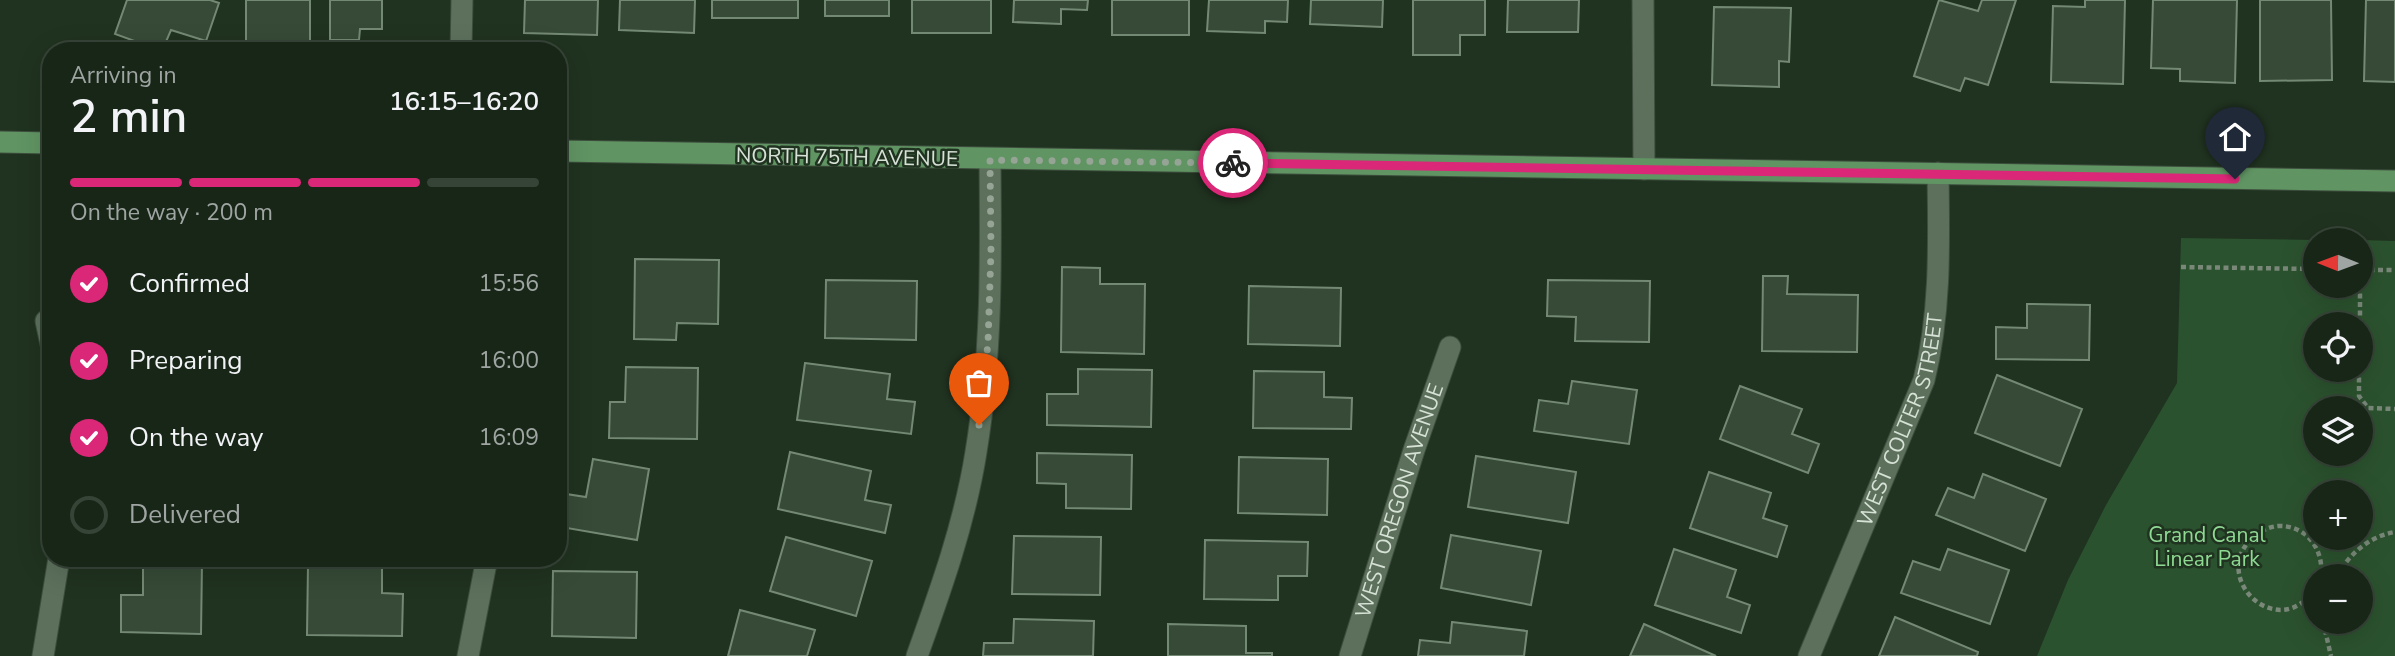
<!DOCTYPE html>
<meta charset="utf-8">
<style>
body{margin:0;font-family:"Nunito Sans",sans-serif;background:#253225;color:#f1f3f6;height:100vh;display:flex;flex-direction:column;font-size:26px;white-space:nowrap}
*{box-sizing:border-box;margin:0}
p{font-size:23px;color:#9fa5a2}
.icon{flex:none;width:38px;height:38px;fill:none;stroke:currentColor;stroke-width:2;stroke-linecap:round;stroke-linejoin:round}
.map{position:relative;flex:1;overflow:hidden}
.sheet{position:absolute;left:42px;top:42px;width:525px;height:525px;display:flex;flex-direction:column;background:#182618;border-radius:28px;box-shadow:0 7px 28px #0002,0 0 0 2px #364337}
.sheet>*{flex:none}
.needle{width:46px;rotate:271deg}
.buttons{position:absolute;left:2303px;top:228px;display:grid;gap:14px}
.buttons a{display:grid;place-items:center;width:70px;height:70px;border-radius:50%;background:#182618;box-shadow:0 7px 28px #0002,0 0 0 2px #364337;font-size:35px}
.pin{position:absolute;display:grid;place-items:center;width:60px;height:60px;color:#fff;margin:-72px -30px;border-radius:50% 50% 50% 0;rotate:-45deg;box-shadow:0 0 7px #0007}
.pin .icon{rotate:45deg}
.courier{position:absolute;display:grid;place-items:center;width:70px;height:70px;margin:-35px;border:5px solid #db2777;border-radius:50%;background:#fff;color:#222;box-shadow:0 2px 9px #0007}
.head em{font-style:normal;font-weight:600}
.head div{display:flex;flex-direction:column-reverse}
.head{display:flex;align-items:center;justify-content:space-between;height:119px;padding:0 28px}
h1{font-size:46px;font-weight:600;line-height:52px}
.bar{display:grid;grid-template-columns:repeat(4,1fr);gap:10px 7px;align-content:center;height:84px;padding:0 28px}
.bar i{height:9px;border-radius:5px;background:#364337}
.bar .on{background:#db2777}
.bar p{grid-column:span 4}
ol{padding:0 28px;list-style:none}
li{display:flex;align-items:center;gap:21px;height:77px}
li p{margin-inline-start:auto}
li .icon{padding:7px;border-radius:50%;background:#db2777;color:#fff;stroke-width:4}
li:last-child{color:#9fa5a2}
li i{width:38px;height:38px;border:4px solid #364337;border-radius:50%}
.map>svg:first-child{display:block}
.green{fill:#2b522e;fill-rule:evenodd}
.building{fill:#364a37;stroke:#748974;stroke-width:2}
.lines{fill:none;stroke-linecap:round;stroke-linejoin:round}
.minor-casing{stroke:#3e4e3e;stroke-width:23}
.major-casing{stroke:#3e4e3e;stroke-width:23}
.path{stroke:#798879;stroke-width:4.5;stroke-dasharray:5 3.5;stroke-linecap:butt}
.minor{stroke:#5c705c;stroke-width:21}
.major{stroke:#609463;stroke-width:21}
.done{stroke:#96a496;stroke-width:7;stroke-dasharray:0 12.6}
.route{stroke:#db2777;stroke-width:9}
.labels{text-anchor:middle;stroke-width:5;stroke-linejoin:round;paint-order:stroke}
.street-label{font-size:21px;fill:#d6e2d6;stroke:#203220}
.park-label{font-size:21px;fill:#8fda93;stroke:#203220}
</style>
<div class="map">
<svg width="2395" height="656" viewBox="0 0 2395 656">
<rect width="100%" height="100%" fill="#203220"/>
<!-- green -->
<path class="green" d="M2181,238L2315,240V285H2361V240L2395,241V656H2037L2068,580L2106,505L2177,383ZM2315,324H2361V369H2315ZM2315,408H2361V453H2315ZM2315,492H2361V537H2315ZM2315,576H2361V621H2315Z"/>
<!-- building -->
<path class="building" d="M127,0H210L219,3L206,41L171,30L162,51L115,34Z
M246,0H310V48H246Z
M330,0H382V29H360L359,40H330Z
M525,0H598L597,35L524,33Z
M620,0H695L694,33L619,30Z
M712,0H798V18H712Z
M825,0H889V16H825Z
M912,0H991V33H912Z
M1014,0H1088L1087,10L1061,9V24L1013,22Z
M1112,0H1189V35H1112Z
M1209,0H1288L1287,22L1265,21V33L1207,31Z
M1311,0H1383L1382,27L1310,24Z
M1413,0H1485V35H1460V55H1413Z
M1508,0H1579L1578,32H1507Z
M1939,0L1978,11L1982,0H2016L1988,85L1965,78L1960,91L1914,76Z
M2085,0H2125L2123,84L2051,82L2053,6L2085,7Z
M2153,0H2237L2235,83L2180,81V69L2151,68Z
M2260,0H2331L2332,80L2260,81Z
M2366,0H2395V82L2364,81Z
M1714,7L1791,8L1789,62L1779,61V87L1712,85Z
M635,259L719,260L718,324L677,323L676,340L634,339Z
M1062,267L1100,268V284H1145L1144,354L1061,352Z
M1763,276H1788L1787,294L1858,295L1857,352L1762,351Z
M826,280L917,281L916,340L825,338Z
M1548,280L1650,281L1649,342L1575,341L1576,317L1547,316Z
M1249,286L1341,288L1340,346L1248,344Z
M2027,304L2090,305L2089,360L1996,359V327L2027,328Z
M805,363L890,374L887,399L915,402L911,434L797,420Z
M626,367L698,368L697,439L609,438L610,402H625Z
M1078,369L1152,370L1151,427L1047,425V394H1078Z
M1254,371L1324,372V397L1352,398L1351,429L1253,428Z
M1997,375L2082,409L2060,466L1975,433Z
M1572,381L1637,390L1629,444L1534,431L1539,400L1568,404Z
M1740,386L1802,409L1792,434L1819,444L1808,473L1720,439Z
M790,452L871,471L865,500L891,505L885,533L778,509Z
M1037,453L1132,455L1131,509L1066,508V484L1037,483Z
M1476,456L1576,472L1568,523L1468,507Z
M1239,457L1328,459L1327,515L1238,513Z
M593,459L649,469L637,540L561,527L566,494L586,497Z
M1709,472L1771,493L1763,518L1787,526L1777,557L1690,528Z
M1983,474L2046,499L2025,551L1936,515L1948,488L1974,498Z
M1451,535L1541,551L1531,605L1441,588Z
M1014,536L1101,537L1100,595L1012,594Z
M786,537L872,561L856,616L770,591Z
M1205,540L1308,542L1307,576H1278V600L1204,599Z
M1674,549L1736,570L1727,597L1750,605L1741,633L1655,605Z
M1948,549L2009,570L1990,624L1901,593L1913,561L1940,570Z
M143,561L202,562L201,634L121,632V595H143Z
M308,565L382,566V593L403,594L402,636L307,635Z
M553,571L637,572L636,638L552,636Z
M740,610L815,630L807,656H728Z
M1895,617L1978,652L1977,656H1879Z
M1014,619L1094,621L1093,656H983L984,643H1013Z
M1452,622L1527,631L1524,656H1418L1420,640L1450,643Z
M1168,624L1246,626V653H1272V656H1168Z
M1644,624L1716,656H1630Z"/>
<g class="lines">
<defs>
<g id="minor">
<path d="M1643,0L1644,169"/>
<path d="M461,51L462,0"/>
<path d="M46,321L51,344"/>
<path d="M43,656L59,558"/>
<path d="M468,656L487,558"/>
<path d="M917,656C941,589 965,522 976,452C992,355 991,257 990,160"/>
<path id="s1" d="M1350,656L1414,450L1450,347"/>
<path id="s2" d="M1809,656L1924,380C1941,312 1939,243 1938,173"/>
</g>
<path id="major" d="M0,142L51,143
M558,151L2395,181"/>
</defs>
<!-- minor casing -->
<use href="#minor" class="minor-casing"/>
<!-- major casing -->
<use href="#major" class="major-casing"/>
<!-- path -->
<path class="path" d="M2181,267L2315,269
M2361,270H2395
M2360,324V285
M2359,369V396L2368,408L2395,409
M2337,576C2349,554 2370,536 2395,532
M2315,588C2281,643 2211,582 2250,540C2257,532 2268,527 2278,526C2307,525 2324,550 2321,576
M2325,621V630L2331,656"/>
<!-- minor -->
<use href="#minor" class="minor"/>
<!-- major -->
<use href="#major" class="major"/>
</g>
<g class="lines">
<!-- done -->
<path class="done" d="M979,425L988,343L991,251L990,160L1233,163"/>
<!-- route -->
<path class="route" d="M1233,163L2235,179"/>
</g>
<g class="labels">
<!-- street labels -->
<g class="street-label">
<text transform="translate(847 157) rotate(1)" y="7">NORTH 75TH AVENUE</text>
<text dy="7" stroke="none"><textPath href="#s2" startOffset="254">WEST COLTER STREET</textPath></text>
<text dy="7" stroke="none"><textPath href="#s1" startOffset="163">WEST OREGON AVENUE</textPath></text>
</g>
<!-- park labels -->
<g class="park-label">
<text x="2207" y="542">Grand Canal<tspan x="2207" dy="24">Linear Park</tspan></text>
</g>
</g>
</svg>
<div class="buttons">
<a><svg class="needle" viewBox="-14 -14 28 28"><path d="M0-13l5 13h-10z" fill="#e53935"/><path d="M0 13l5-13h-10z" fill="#9fa5a2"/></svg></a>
<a><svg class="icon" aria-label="locate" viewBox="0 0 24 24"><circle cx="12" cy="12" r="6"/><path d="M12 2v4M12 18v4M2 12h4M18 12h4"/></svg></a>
<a><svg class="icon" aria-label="layers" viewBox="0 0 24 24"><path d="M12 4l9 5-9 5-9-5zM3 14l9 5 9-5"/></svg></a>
<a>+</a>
<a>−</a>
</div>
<div class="pin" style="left:979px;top:425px;background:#ea580c"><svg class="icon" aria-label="bag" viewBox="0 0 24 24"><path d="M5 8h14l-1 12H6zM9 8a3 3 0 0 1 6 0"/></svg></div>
<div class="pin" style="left:2235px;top:179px;background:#1f2937"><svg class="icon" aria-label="home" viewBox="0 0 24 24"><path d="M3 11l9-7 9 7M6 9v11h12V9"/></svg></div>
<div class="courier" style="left:1233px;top:163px"><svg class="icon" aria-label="bike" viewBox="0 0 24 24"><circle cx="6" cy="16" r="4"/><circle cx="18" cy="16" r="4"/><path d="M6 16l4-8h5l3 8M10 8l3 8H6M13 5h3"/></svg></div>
<section class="sheet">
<div class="head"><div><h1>2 min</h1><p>Arriving in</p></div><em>16:15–16:20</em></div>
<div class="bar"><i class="on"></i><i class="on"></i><i class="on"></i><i></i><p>On the way · 200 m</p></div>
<ol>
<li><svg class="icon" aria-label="check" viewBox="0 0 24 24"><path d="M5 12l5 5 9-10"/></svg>Confirmed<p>15:56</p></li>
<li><svg class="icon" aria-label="check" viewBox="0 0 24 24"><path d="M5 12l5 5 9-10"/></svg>Preparing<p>16:00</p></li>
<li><svg class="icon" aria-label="check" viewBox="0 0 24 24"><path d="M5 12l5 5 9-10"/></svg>On the way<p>16:09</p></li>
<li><i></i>Delivered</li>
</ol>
</section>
</div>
